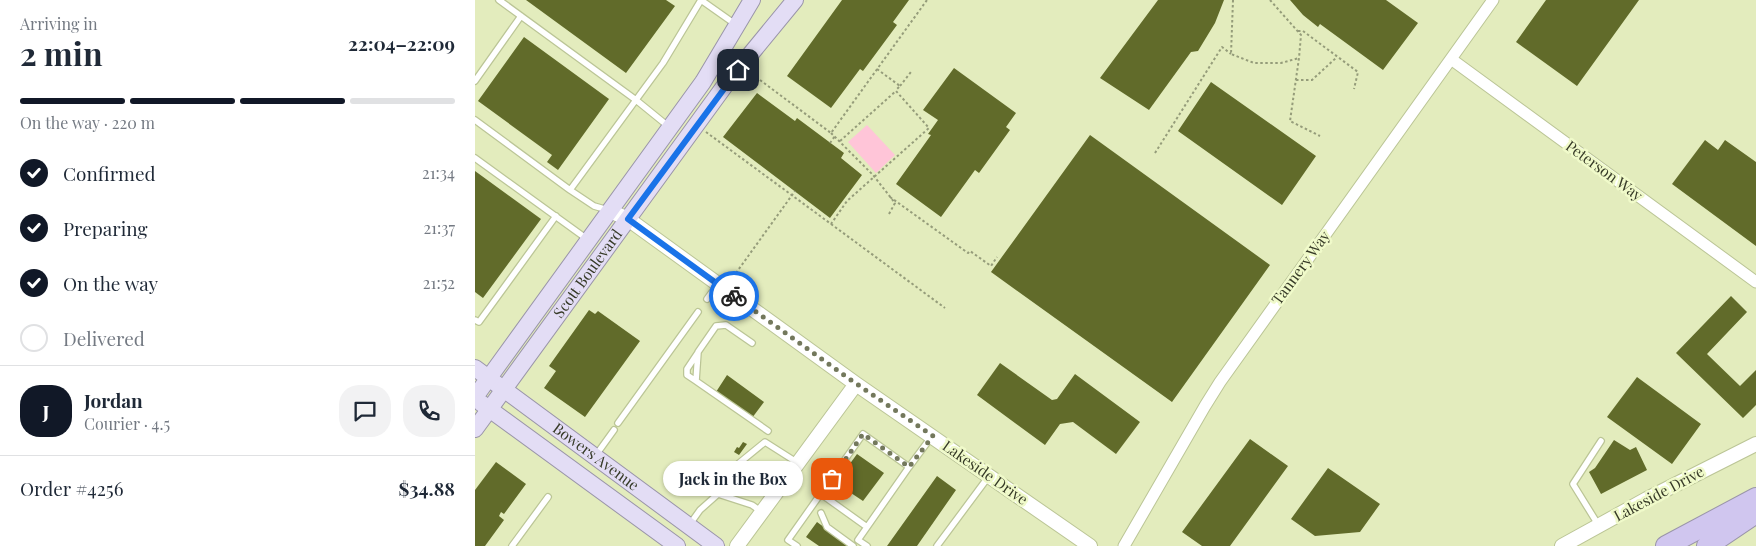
<!DOCTYPE html>
<meta charset="utf-8">
<style>
body{margin:0;font-family:"Playfair Display",serif;background:#f2f2f3;color:#1f2937;height:100vh;display:flex;flex-direction:column;font-size:19px;white-space:nowrap}
*{box-sizing:border-box;margin:0}
p{font-size:16px;color:#747a83}
.icon{flex:none;width:28px;height:28px;fill:none;stroke:currentColor;stroke-width:2;stroke-linecap:round;stroke-linejoin:round}
.map{position:relative;flex:1;overflow:hidden}
.panel{display:flex;flex-direction:column;background:#fff;width:475px}
.panel>*{flex:none}
.pin{position:absolute;display:grid;place-items:center;width:42px;height:42px;color:#fff;margin:-21px;border-radius:10px;box-shadow:0 2px 8px #0006}
.courier{position:absolute;display:grid;place-items:center;width:50px;height:50px;margin:-25px;border:4px solid #1a73e8;border-radius:50%;background:#fff;color:#222;box-shadow:0 1px 6px #0007}
.bubble{position:absolute;height:35px;border-radius:18px;background:#fff;box-shadow:0 1px 4px #0004;font-size:16px;font-weight:700;line-height:35px;text-align:center}
.headline em{font-style:normal;font-weight:700}
.headline div{display:flex;flex-direction:column-reverse}
.headline{display:flex;align-items:center;justify-content:space-between;height:85px;padding:0 20px}
h1{font-size:32px;font-weight:700;line-height:38px}
.bar{display:grid;grid-template-columns:repeat(4,1fr);gap:8px 5px;align-content:center;height:60px;padding:0 20px}
.bar i{height:6px;border-radius:4px;background:#e0e1e3}
.bar .selected{background:#111827}
.bar p{grid-column:span 4}
.line{display:flex;align-items:center;gap:12px;padding:0 20px;border-top:1px solid #e0e1e3}
.line div{flex:1}
.round{display:grid;place-items:center;flex:none;width:52px;height:52px;border-radius:20px;background:#f2f2f3}
ol{padding:0 20px;list-style:none}
li{display:flex;align-items:center;gap:15px;height:55px}
li p{margin-inline-start:auto}
li .icon{padding:5px;border-radius:50%;background:#111827;color:#fff;stroke-width:4}
li:last-child{color:#747a83}
li i{width:28px;height:28px;border:2px solid #e0e1e3;border-radius:50%}
main{display:flex;flex:1;min-height:0}
.map>svg:first-child{display:block}
.green{fill:#ffc5d8}
.building{fill:#616b2a}
.lines{fill:none;stroke-linecap:round;stroke-linejoin:round}
.service-casing{stroke:#bbc596;stroke-width:8}
.minor-casing{stroke:#bbc596;stroke-width:13}
.tertiary-casing{stroke:#bbc596;stroke-width:16}
.primary-casing{stroke:#9a95a9;stroke-width:18}
.motorway-casing{stroke:#9a95a9;stroke-width:22}
.path{stroke:#959c7a;stroke-width:2;stroke-dasharray:2.5 2.5;stroke-linecap:butt}
.service{stroke:#fff;stroke-width:5.5}
.minor{stroke:#fff;stroke-width:11}
.tertiary{stroke:#fff;stroke-width:14}
.primary{stroke:#e3ddf5;stroke-width:16}
.motorway{stroke:#d0c6ef;stroke-width:20}
.done{stroke:#73785c;stroke-width:5;stroke-dasharray:0 9}
.route{stroke:#1a73e8;stroke-width:6}
.labels{text-anchor:middle;stroke-width:5;stroke-linejoin:round;paint-order:stroke}
.street-label{font-size:15px;fill:#363a27;stroke:#f0faca}
</style>
<main>
<section class="panel">
<div class="headline"><div><h1>2 min</h1><p>Arriving in</p></div><em>22:04–22:09</em></div>
<div class="bar"><i class="selected"></i><i class="selected"></i><i class="selected"></i><i></i><p>On the way · 220 m</p></div>
<ol>
<li><svg class="icon" aria-label="check" viewBox="0 0 24 24"><path d="M5 12l5 5 9-10"/></svg>Confirmed<p>21:34</p></li>
<li><svg class="icon" aria-label="check" viewBox="0 0 24 24"><path d="M5 12l5 5 9-10"/></svg>Preparing<p>21:37</p></li>
<li><svg class="icon" aria-label="check" viewBox="0 0 24 24"><path d="M5 12l5 5 9-10"/></svg>On the way<p>21:52</p></li>
<li><i></i>Delivered</li>
</ol>
<div class="line" style="height:90px"><b class="round" style="background:#111827;color:#fff">J</b><div><b>Jordan</b><p>Courier · 4.5</p></div><a class="round"><svg class="icon" aria-label="chat" viewBox="0 0 24 24"><path d="M4 5h16v11H9l-5 4z"/></svg></a><a class="round"><svg class="icon" aria-label="phone" viewBox="0 0 24 24"><path d="M5 4h4l2 5-3 2q2 4 5 5l2-3 5 2v4C11 20 4 13 5 4z"/></svg></a></div>
<div class="line" style="height:65px"><div>Order #4256</div><b>$34.88</b></div>
</section>
<div class="map">
<svg width="1281" height="546" viewBox="0 0 1281 546">
<rect width="100%" height="100%" fill="#e3ecbd"/>
<!-- green -->
<path class="green" d="M392,125L420,155L401,173L373,142Z"/>
<!-- building -->
<path class="building" d="M51,0H191L200,6L151,73Z
M367,0H434L418,22L422,25L388,71L385,69L356,108L312,76Z
M683,0H749L740,23L723,51L716,52L674,110L625,78Z
M815,0H911L943,23L908,70L845,24L843,27L828,15Z
M1071,0H1164L1102,86L1041,42Z
M49,37L134,99L83,170L72,162L77,155L3,101Z
M479,68L541,113L531,127L535,130L504,173L500,170L466,217L421,184L456,135L453,134L463,120L448,110Z
M736,82L841,156L807,205L703,131Z
M282,93L320,121L322,118L369,153L366,158L387,175L355,218L248,137Z
M615,135L795,265L697,402L516,272Z
M1230,140L1243,150L1250,140L1281,162V246L1197,184Z
M0,171L66,219L8,298L0,292Z
M1256,296L1272,312L1232,354L1265,386L1281,370V405L1268,418L1201,353Z
M114,310L120,314L123,311L165,341L110,417L69,388L81,371L74,366Z
M525,363L577,400L582,399L600,374L665,422L641,454L598,422L585,424L570,445L502,395Z
M252,375L289,402L277,418L241,392Z
M1162,377L1226,424L1197,464L1132,417Z
M775,439L813,466L755,546H727L707,532Z
M1139,440L1155,450L1161,447L1172,470L1126,494L1114,472L1120,468Z
M268,442L272,444L264,455L259,452L262,447L264,448Z
M382,454L409,473L388,501L361,483Z
M21,462L51,484L29,514L26,512L24,516L29,520L10,546H0V490Z
M291,465L275,486L236,488L252,466Z
M853,468L905,504L885,532L840,536L816,519Z
M462,476L481,490L442,546H412Z
M342,522L373,545L372,546H344L331,537Z"/>
<g class="lines">
<defs>
<path id="service" d="M24,0L161,100L193,126
M0,81L46,16
M0,120L95,190L119,206L133,210
M0,158L112,239
M95,190L188,63L226,0L260,24
M232,299L243,284
M0,320L4,322L81,216
M277,343L251,325L241,326L223,352L221,381L293,431
M221,381L212,375V369L222,354
M143,423L223,312
M121,455L139,430
M243,494L277,505L287,512
M346,494L392,527
M346,513L352,527L378,546
M215,524L225,510L243,494L263,464L290,442L323,463
M1124,526L1098,484L1126,441
M37,546L73,497
M322,546L313,540L388,434L434,467L457,436
M392,546L383,540L434,467
M462,546L514,476"/>
<path id="minor" d="M976,59L1281,282
M649,546L730,406L745,382L1018,0"/>
<path id="tertiary" d="M135,211L153,219L381,384L615,546
M262,546L381,384
M1087,546L1172,499L1281,444"/>
<g id="primary">
<path id="s1" d="M0,368L241,546"/>
<path d="M0,397L228,82L277,0"/>
<path d="M6,403L202,546"/>
<path id="s2" d="M0,429L251,84L320,0"/>
</g>
<path id="motorway" d="M1191,546L1281,498
M1232,546L1281,513"/>
</defs>
<!-- service casing -->
<use href="#service" class="service-casing"/>
<!-- minor casing -->
<use href="#minor" class="minor-casing"/>
<!-- tertiary casing -->
<use href="#tertiary" class="tertiary-casing"/>
<!-- primary casing -->
<use href="#primary" class="primary-casing"/>
<!-- motorway casing -->
<use href="#motorway" class="motorway-casing"/>
<!-- path -->
<path class="path" d="M758,0L756,54L779,63H806L824,58
M795,0L826,35L824,58L815,121L845,136
M823,31H828L883,72L879,89
M402,69L425,86L421,90
M277,74L356,133L452,0
M821,80H837L862,57
M425,86L436,72
M231,132L356,224L372,201L454,128L421,91L365,141
M356,133L398,175L420,203L414,214
M355,143L360,136
M680,153L747,47L756,54
M415,197L493,253L495,251L516,266L522,257
M356,224L470,308
M261,273L320,191"/>
<!-- service -->
<use href="#service" class="service"/>
<!-- minor -->
<use href="#minor" class="minor"/>
<!-- tertiary -->
<use href="#tertiary" class="tertiary"/>
<!-- primary -->
<use href="#primary" class="primary"/>
<!-- motorway -->
<use href="#motorway" class="motorway"/>
</g>
<g class="lines">
<!-- done -->
<path class="done" d="M259,296L373,378L458,436L434,467L388,434L357,479"/>
<!-- route -->
<path class="route" d="M259,296L153,219L263,70"/>
</g>
<g class="labels">
<!-- street labels -->
<g class="street-label">
<text transform="translate(1129 171) rotate(36)" y="5">Peterson Way</text>
<text transform="translate(826 268) rotate(-54)" y="5">Tannery Way</text>
<text dy="5" stroke="none"><textPath href="#s2" startOffset="192">Scott Boulevard</textPath></text>
<text dy="5" stroke="none"><textPath href="#s1" startOffset="150">Bowers Avenue</textPath></text>
<text transform="translate(510 473) rotate(35)" y="5">Lakeside Drive</text>
<text transform="translate(1184 494) rotate(-28)" y="5">Lakeside Drive</text>
</g>
</g>
</svg>
<div class="pin" style="left:357px;top:479px;background:#ea580c"><svg class="icon" aria-label="bag" viewBox="0 0 24 24"><path d="M5 8h14l-1 12H6zM9 8a3 3 0 0 1 6 0"/></svg></div>
<div class="pin" style="left:263px;top:70px;background:#1f2937"><svg class="icon" aria-label="home" viewBox="0 0 24 24"><path d="M3 11l9-7 9 7M6 9v11h12V9"/></svg></div>
<div class="courier" style="left:259px;top:296px"><svg class="icon" aria-label="bike" viewBox="0 0 24 24"><circle cx="6" cy="16" r="4"/><circle cx="18" cy="16" r="4"/><path d="M6 16l4-8h5l3 8M10 8l3 8H6M13 5h3"/></svg></div>
<div class="bubble" style="left:188px;top:461px;width:140px">Jack in the Box</div>
</div>
</main>
